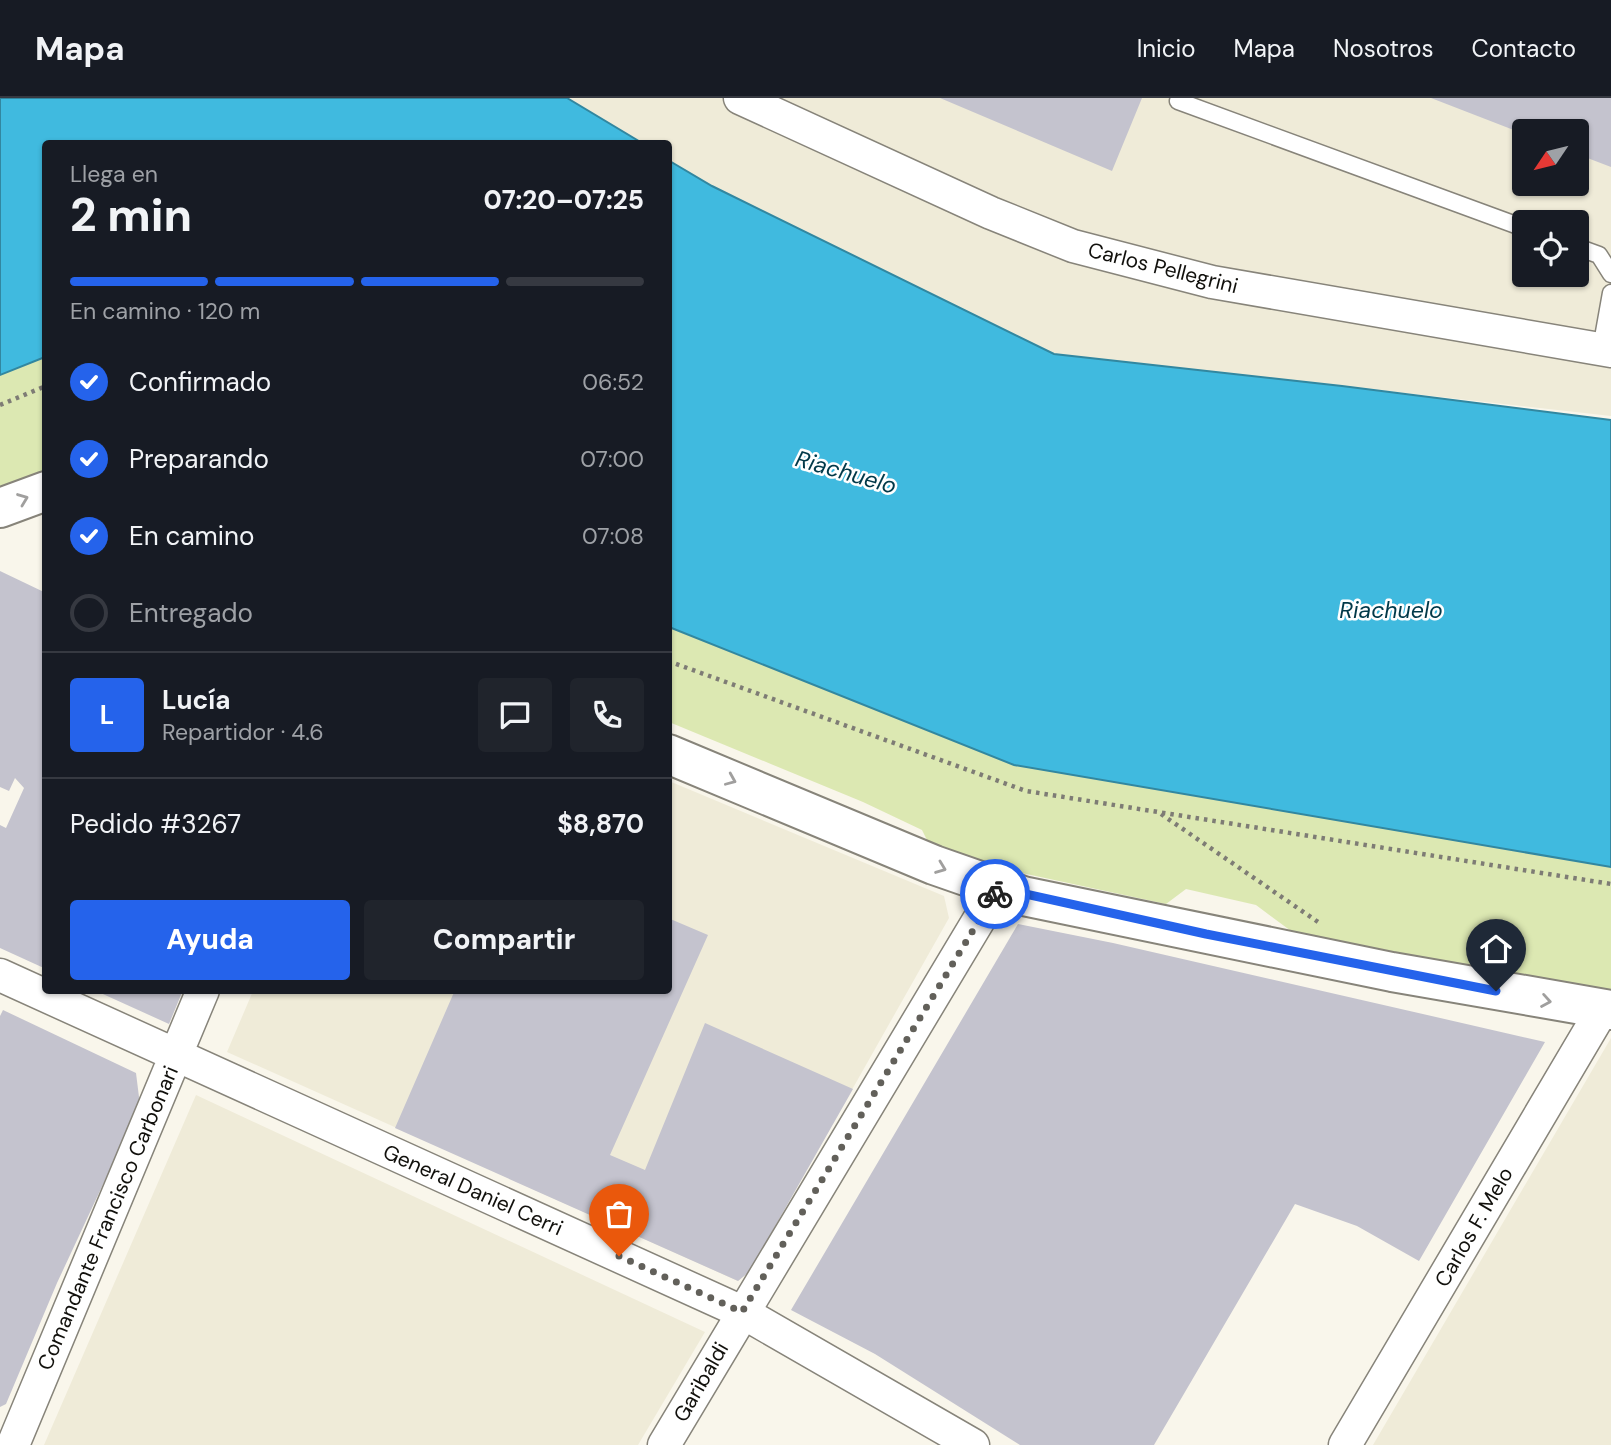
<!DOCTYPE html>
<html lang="es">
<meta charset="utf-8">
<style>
body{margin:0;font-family:"DM Sans",sans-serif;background:#20242c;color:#f1f3f6;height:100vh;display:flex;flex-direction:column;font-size:26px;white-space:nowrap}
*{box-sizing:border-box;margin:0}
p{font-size:23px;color:#9ea1a6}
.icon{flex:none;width:38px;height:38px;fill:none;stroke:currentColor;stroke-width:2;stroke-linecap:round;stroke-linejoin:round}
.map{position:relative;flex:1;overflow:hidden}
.side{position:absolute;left:42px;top:42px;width:630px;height:854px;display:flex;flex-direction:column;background:#171b24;border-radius:7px;box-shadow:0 2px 5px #0004}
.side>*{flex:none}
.needle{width:46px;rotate:235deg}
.fabs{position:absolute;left:1512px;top:21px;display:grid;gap:14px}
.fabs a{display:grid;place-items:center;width:77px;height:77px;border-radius:7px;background:#171b24;box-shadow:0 2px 5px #0004;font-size:35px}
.pin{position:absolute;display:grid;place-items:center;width:60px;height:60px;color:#fff;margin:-72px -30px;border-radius:50% 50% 50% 0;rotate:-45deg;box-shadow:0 0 7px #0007}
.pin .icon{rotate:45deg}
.courier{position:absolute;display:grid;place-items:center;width:70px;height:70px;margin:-35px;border:5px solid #2563eb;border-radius:50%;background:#fff;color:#222;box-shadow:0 2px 9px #0007}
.overview em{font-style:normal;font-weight:800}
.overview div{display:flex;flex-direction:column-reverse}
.overview{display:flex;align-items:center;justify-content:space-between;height:119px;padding:0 28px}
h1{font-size:46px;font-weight:800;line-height:52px}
.bar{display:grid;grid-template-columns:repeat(4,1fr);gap:10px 7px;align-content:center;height:84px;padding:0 28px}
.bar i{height:9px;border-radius:5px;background:#363941}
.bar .on{background:#2563eb}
.bar p{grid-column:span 4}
.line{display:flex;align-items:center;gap:18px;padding:0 28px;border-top:2px solid #363941}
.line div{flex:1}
.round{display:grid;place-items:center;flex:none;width:74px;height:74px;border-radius:7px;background:#20242c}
ol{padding:0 28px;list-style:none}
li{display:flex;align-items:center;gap:21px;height:77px}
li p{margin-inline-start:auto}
li .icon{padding:7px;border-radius:50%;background:#2563eb;color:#fff;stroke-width:4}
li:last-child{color:#9ea1a6}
li i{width:38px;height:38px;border:4px solid #363941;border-radius:50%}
.primary-button{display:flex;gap:14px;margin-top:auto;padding:14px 28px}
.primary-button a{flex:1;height:80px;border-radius:7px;background:#2563eb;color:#fff;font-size:28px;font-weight:800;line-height:80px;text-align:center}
.primary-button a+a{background:#20242c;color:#f1f3f6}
header{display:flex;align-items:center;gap:42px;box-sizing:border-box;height:98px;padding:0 35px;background:#171b24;border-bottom:2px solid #363941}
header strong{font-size:33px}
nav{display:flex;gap:38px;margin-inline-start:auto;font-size:24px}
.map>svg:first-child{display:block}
.built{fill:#efebd8;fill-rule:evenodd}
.green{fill:#dce8b2}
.water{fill:#40badf;stroke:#3287a0;stroke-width:2}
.building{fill:#c4c3ce}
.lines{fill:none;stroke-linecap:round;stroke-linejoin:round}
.lane-casing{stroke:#87847a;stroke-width:19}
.street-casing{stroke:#87847a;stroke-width:35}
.secondary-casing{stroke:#87847a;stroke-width:42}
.path{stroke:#7e7c75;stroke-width:4.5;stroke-dasharray:3.5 5;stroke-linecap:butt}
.lane{stroke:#fff;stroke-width:16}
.street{stroke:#fff;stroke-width:32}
.secondary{stroke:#fff;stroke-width:38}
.oneway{stroke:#a09f9e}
.done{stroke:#62605a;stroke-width:7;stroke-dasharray:0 12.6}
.route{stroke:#2563eb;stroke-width:9}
.labels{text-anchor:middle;stroke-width:5;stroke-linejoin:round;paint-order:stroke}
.street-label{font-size:21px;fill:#11100c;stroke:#fff}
.water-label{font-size:23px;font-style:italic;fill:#013949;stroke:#fff}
</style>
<header>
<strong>Mapa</strong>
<nav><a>Inicio</a><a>Mapa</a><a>Nosotros</a><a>Contacto</a></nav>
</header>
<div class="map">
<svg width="1611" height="1347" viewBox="0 0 1611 1347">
<rect width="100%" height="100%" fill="#f9f6eb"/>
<!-- built -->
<path class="built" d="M567,0H1611V318L1054,256L712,88L669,62L668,46L642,45ZM1524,33H1577V86H1524ZM1524,124H1577V177H1524Z
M669,683L944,798L949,820L749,1174L738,1183L227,954L253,893L668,892Z
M1611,940V1347H1373Z
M196,997L705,1234L638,1347H44Z"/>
<!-- green -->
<path class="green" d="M45,259V375L30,382L0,389V277Z
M668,529L1014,667L1611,769V895L1586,892L1291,833L1256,807L1186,791L1166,806L934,756L922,732L863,704L669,624Z"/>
<!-- water -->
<path class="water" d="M0,0H567L642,45L46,46L45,259L0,277Z
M668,62L712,88L1054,256L1342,288L1611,322V769L1014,667L669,529Z"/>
<!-- building -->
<path class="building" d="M940,0H1142L1112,73Z
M1431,0H1611V69L1577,56V33H1524V36Z
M0,473L46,495V871L0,850V727L6,730L24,690L15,680L9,693L0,689Z
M668,820L708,837L610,1057L645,1072L705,925L853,991L749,1174L738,1183L395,1030L455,892H668Z
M1018,826L1113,845L1545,944L1419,1163L1357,1128L1295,1106L1154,1347H1020L875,1256L791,1212Z
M94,892H183L169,926Z
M3,912L136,975L140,1007L57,1185L6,1306L0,1309V918Z"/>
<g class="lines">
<defs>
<path id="lane" d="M1178,3L1524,130
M1577,149L1599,157L1611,176
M1601,251L1611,195"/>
<path id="street" d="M740,0L991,115L1073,148L1212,184L1611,253
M0,877L742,1214L973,1347
M13,1347L203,892
M664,1347L998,790
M1345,1347L1602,912"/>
<path id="secondary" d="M0,410L46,393
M668,656L934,767L1023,798L1392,874L1611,912"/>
</defs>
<!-- lane casing -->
<use href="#lane" class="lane-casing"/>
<!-- street casing -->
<use href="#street" class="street-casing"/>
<!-- secondary casing -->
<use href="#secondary" class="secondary-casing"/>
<!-- path -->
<path class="path" d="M0,307L46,288
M668,563L1026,693L1611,786
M1161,716L1318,824"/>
<!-- lane -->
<use href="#lane" class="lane"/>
<!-- street -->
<use href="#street" class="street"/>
<!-- secondary -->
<use href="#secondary" class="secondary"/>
</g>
<!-- one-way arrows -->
<defs><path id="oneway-chevron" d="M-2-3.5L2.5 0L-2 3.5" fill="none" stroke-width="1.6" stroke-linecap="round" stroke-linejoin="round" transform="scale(1.75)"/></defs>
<g class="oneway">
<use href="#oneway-chevron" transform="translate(23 401) rotate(-21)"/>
<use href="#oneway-chevron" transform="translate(731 682) rotate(23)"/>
<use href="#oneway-chevron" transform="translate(941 770) rotate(21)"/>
<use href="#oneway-chevron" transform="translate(1546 903) rotate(10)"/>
</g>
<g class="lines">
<!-- done -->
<path class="done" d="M619,1158L742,1214L995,796"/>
<!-- route -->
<path class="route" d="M995,796L998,790L1206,836L1496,893"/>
</g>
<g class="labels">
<!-- street labels -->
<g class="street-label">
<text transform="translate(1163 170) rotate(14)" y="7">Carlos Pellegrini</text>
<text transform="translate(473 1092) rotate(24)" y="7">General Daniel Cerri</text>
<text transform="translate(108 1120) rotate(-67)" y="7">Comandante Francisco Carbonari</text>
<text transform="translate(1474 1129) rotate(-60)" y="7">Carlos F. Melo</text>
<text transform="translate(701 1284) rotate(-60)" y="7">Garibaldi</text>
</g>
<!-- water labels -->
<g class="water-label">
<text transform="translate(846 374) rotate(16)" y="8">Riachuelo</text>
<text x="1391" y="520">Riachuelo</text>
</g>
</g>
</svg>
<div class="fabs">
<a><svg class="needle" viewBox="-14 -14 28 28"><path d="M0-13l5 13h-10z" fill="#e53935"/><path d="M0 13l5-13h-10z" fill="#9ea1a6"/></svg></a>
<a><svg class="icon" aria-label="locate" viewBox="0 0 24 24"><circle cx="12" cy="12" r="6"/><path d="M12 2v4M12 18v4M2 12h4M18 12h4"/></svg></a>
</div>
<div class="pin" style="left:619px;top:1158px;background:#ea580c"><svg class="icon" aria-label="bag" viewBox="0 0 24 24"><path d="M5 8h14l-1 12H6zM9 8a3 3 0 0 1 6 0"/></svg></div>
<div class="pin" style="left:1496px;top:893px;background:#1f2937"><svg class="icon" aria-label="home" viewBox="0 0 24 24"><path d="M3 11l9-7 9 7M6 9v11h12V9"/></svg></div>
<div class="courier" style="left:995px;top:796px"><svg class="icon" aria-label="bike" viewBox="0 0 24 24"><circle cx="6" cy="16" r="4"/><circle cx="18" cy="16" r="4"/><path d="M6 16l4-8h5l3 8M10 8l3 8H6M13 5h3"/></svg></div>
<section class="side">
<div class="overview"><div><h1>2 min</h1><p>Llega en</p></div><em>07:20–07:25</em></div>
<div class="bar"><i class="on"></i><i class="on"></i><i class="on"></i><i></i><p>En camino · 120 m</p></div>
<ol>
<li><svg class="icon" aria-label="check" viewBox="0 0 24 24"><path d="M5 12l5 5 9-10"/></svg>Confirmado<p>06:52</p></li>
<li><svg class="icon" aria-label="check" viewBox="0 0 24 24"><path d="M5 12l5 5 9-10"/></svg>Preparando<p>07:00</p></li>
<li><svg class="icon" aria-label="check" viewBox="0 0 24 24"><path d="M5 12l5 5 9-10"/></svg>En camino<p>07:08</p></li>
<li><i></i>Entregado</li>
</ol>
<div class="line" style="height:126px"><b class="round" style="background:#2563eb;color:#fff">L</b><div><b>Lucía</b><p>Repartidor · 4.6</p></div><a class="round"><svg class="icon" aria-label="chat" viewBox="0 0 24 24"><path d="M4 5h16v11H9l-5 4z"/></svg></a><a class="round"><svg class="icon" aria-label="phone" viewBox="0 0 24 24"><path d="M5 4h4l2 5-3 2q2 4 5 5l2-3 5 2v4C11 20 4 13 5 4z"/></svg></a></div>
<div class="line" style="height:91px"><div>Pedido #3267</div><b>$8,870</b></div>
<div class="primary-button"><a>Ayuda</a><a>Compartir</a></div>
</section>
</div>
